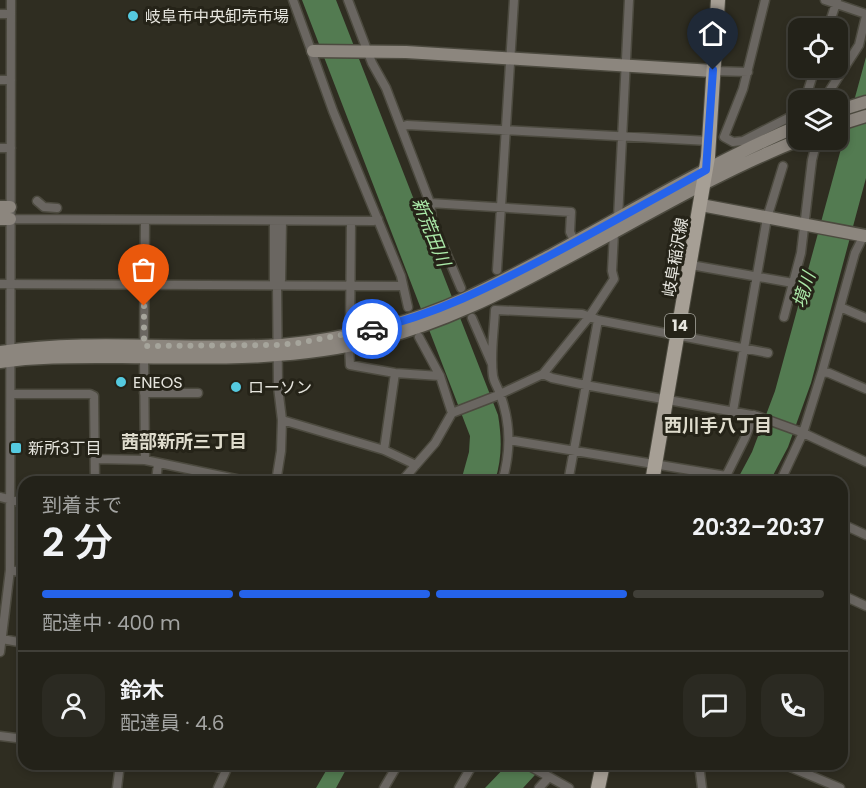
<!DOCTYPE html>
<html lang="ja">
<meta charset="utf-8">
<style>
body{margin:0;font-family:Poppins,"Noto Sans JP",sans-serif;background:#2b2a22;color:#f1f3f6;height:100vh;display:flex;flex-direction:column;font-size:22px;white-space:nowrap}
*{box-sizing:border-box;margin:0}
p{font-size:20px;color:#a3a4a2}
.icon{flex:none;width:33px;height:33px;fill:none;stroke:currentColor;stroke-width:2;stroke-linecap:round;stroke-linejoin:round}
.map{position:relative;flex:1;overflow:hidden}
.drawer{position:absolute;left:18px;top:476px;width:830px;height:294px;display:flex;flex-direction:column;background:#232219;border-radius:18px;box-shadow:0 3px 9px #0003,0 0 0 2px #403f38}
.drawer>*{flex:none}
.controls{position:absolute;left:788px;top:18px;display:grid;gap:12px}
.controls a{display:grid;place-items:center;width:60px;height:60px;border-radius:12px;background:#232219;box-shadow:0 3px 9px #0003,0 0 0 2px #403f38;font-size:30px}
.pin{position:absolute;display:grid;place-items:center;width:51px;height:51px;color:#fff;margin:-62px -26px;border-radius:50% 50% 50% 0;rotate:-45deg;box-shadow:0 0 6px #0007}
.pin .icon{rotate:45deg}
.courier{position:absolute;display:grid;place-items:center;width:60px;height:60px;margin:-30px;border:4px solid #2563eb;border-radius:50%;background:#fff;color:#222;box-shadow:0 2px 8px #0007}
.headline em{font-style:normal;font-weight:600}
.headline div{display:flex;flex-direction:column-reverse}
.headline{display:flex;align-items:center;justify-content:space-between;height:102px;padding:0 24px}
h1{font-size:39px;font-weight:600;line-height:45px}
.bar{display:grid;grid-template-columns:repeat(4,1fr);gap:9px 6px;align-content:center;height:72px;padding:0 24px}
.bar i{height:8px;border-radius:4px;background:#403f38}
.bar .active{background:#2563eb}
.bar p{grid-column:span 4}
.line{display:flex;align-items:center;gap:15px;padding:0 24px;border-top:2px solid #403f38}
.line div{flex:1}
.round{display:grid;place-items:center;flex:none;width:63px;height:63px;border-radius:18px;background:#2b2a22}
.map>svg:first-child{display:block}
.water{fill:#537b51}
.lines{fill:none;stroke-linecap:round;stroke-linejoin:round}
.street-casing{stroke:#4c4a3f;stroke-width:11}
.secondary-casing{stroke:#4c4a3f;stroke-width:15}
.primary-casing{stroke:#4c4a3f;stroke-width:16}
.street{stroke:#6a6661;stroke-width:8}
.secondary{stroke:#8c867e;stroke-width:12}
.primary{stroke:#a69f95;stroke-width:14}
.done{stroke:#a6a59c;stroke-width:6;stroke-dasharray:0 10.8}
.route{stroke:#2563eb;stroke-width:8}
.poi-dot{fill:#55cae0;stroke:#252318;stroke-width:2}
.labels{text-anchor:middle;stroke-width:6;stroke-linejoin:round;paint-order:stroke}
.shield{fill:#252318;stroke:#acaba3;stroke-width:1.5}
.shield-label{font-size:15px;font-weight:bold;fill:#e6e5de}
.poi-label{font-size:16px;fill:#e6e5de;stroke:#252318;text-anchor:start}
.street-label{font-size:16px;fill:#e6e5de;stroke:#252318}
.water-label{font-size:18px;font-style:italic;fill:#abe9a8;stroke:#252318}
.neighbourhood-label{font-size:18px;font-weight:bold;fill:#dedbcc;stroke:#252318}
</style>
<div class="map">
<svg width="866" height="788" viewBox="0 0 866 788">
<rect width="100%" height="100%" fill="#2f2d21"/>
<!-- water -->
<path class="water" d="M302,0H336L498,415C502,439 502,458 495,481H461L469,452L470,436Z
M866,57V178L811,383L788,447L770,481L736,482L752,452L775,391Z
M330,764H349L336,788H316Z
M508,764H545L523,788H485Z"/>
<g class="lines">
<defs>
<path id="street" d="M293,0L333,111L401,276L408,307
M348,0L372,63L386,88L430,203L433,229L444,248L461,288
M765,0L743,89L724,137L733,142L743,141L792,116L798,110
M825,0L866,14
M0,14H11
M828,28L837,0
M713,71L748,72
M0,80H11
M805,100L815,68
M827,100L830,90L859,45L866,16
M402,127L407,125L709,141
M0,148H11
M37,201L44,207L57,208
M430,203L571,212L570,232L575,242
M618,218L629,0
M10,219L374,221L378,219
M274,221V281L277,285L278,387L282,420L281,451L276,482
M691,265L793,283
M497,270L514,0
M0,284L402,286
M277,285L281,280L282,221
M840,307L855,253L864,235
M784,317L801,253L812,160L816,144
M472,318L492,364
M350,334L351,221
M144,346L145,220
M349,346L350,365L395,373L440,376
M144,357L145,460
M822,372L840,307L866,318
M543,374L552,378L585,385L757,416L801,432L866,462
M144,393H198
M11,394H90L94,396L95,482
M733,411L767,218L783,166
M452,413L496,396L543,374L589,317L614,279L612,271L614,233
M282,420L384,450L416,465
M510,441H515L726,476L745,438L754,415
M384,450L395,373
M95,459L145,460L250,482
M156,482L158,463
M401,482L435,443L452,413L440,376L419,337
M502,482C511,452 511,423 500,394C498,387 494,383 493,376C490,355 494,332 495,310L582,314L598,320L768,353
M568,482L598,320
M780,482L803,433L822,372L829,373L866,389
M0,497L24,503
M842,524L866,535
M10,570L24,573
M842,595L866,606
M2,639L24,643
M0,652L10,570L11,0
M0,736L24,739
M201,764L227,769
M526,764L569,788
M699,764L702,788
M783,764L840,788
M117,788L120,764
M218,788L229,764
M384,788L398,764
M459,788L473,764
M539,788L549,777"/>
<path id="secondary" d="M313,51L406,52L713,71
M837,111L866,102
M837,125L866,116
M701,205L866,236
M0,207H10
M0,219H10
M0,352C93,338 187,351 281,345C316,342 353,335 387,326C446,312 500,282 553,254C634,210 713,162 798,126
M0,362C40,356 81,357 122,357C207,358 295,361 379,339C442,323 500,294 557,263C637,221 715,173 799,140"/>
<path id="primary" d="M652,482L708,157L718,0
M598,788L603,764"/>
</defs>
<!-- street casing -->
<use href="#street" class="street-casing"/>
<!-- secondary casing -->
<use href="#secondary" class="secondary-casing"/>
<!-- primary casing -->
<use href="#primary" class="primary-casing"/>
<!-- street -->
<use href="#street" class="street"/>
<!-- secondary -->
<use href="#secondary" class="secondary"/>
<!-- primary -->
<use href="#primary" class="primary"/>
</g>
<g class="lines">
<!-- done -->
<path class="done" d="M144,306V346L278,345L299,343L372,329"/>
<!-- route -->
<path class="route" d="M372,329C435,315 492,286 549,256C602,228 654,199 706,170L713,70"/>
</g>
<!-- markers -->
<g class="poi-dot">
<circle cx="133" cy="16" r="6"/>
<circle cx="121" cy="382" r="6"/>
<circle cx="236" cy="387" r="6"/>
<rect x="10" y="442" width="12" height="12" rx="3"/>
</g>
<g class="labels">
<!-- shield labels -->
<rect class="shield" x="665" y="314" width="30" height="24" rx="4.5"/>
<g class="shield-label">
<text x="680" y="331">14</text>
</g>
<!-- poi labels -->
<g class="poi-label">
<text x="145" y="22">岐阜市中央卸売市場</text>
<text x="133" y="388">ENEOS</text>
<text x="248" y="393">ローソン</text>
<text x="28" y="454">新所3丁目</text>
</g>
<!-- street labels -->
<g class="street-label">
<text transform="translate(675 257) rotate(-80)" y="6">岐阜稲沢線</text>
</g>
<!-- water labels -->
<g class="water-label">
<text transform="translate(431 232) rotate(68)" y="6">新荒田川</text>
<text transform="translate(804 290) rotate(-72)" y="6">境川</text>
</g>
<!-- neighbourhood labels -->
<g class="neighbourhood-label">
<text x="718" y="432">西川手八丁目</text>
<text x="184" y="448">茜部新所三丁目</text>
</g>
</g>
</svg>
<div class="controls">
<a><svg class="icon" aria-label="locate" viewBox="0 0 24 24"><circle cx="12" cy="12" r="6"/><path d="M12 2v4M12 18v4M2 12h4M18 12h4"/></svg></a>
<a><svg class="icon" aria-label="layers" viewBox="0 0 24 24"><path d="M12 4l9 5-9 5-9-5zM3 14l9 5 9-5"/></svg></a>
</div>
<div class="pin" style="left:144px;top:306px;background:#ea580c"><svg class="icon" aria-label="bag" viewBox="0 0 24 24"><path d="M5 8h14l-1 12H6zM9 8a3 3 0 0 1 6 0"/></svg></div>
<div class="pin" style="left:713px;top:70px;background:#1f2937"><svg class="icon" aria-label="home" viewBox="0 0 24 24"><path d="M3 11l9-7 9 7M6 9v11h12V9"/></svg></div>
<div class="courier" style="left:372px;top:329px"><svg class="icon" aria-label="car" viewBox="0 0 24 24"><path d="M5 17H2v-5l4-1 3-4h7l3 4 3 1v5h-3M9 17h6M6 11h13"/><circle cx="7" cy="17" r="2"/><circle cx="17" cy="17" r="2"/></svg></div>
<section class="drawer">
<div class="headline"><div><h1>2 分</h1><p>到着まで</p></div><em>20:32–20:37</em></div>
<div class="bar"><i class="active"></i><i class="active"></i><i class="active"></i><i></i><p>配達中 · 400 m</p></div>
<div class="line" style="height:108px"><a class="round"><svg class="icon" aria-label="person" viewBox="0 0 24 24"><circle cx="12" cy="8" r="4"/><path d="M4 21q1-7 8-7t8 7"/></svg></a><div><b>鈴木</b><p>配達員 · 4.6</p></div><a class="round"><svg class="icon" aria-label="chat" viewBox="0 0 24 24"><path d="M4 5h16v11H9l-5 4z"/></svg></a><a class="round"><svg class="icon" aria-label="phone" viewBox="0 0 24 24"><path d="M5 4h4l2 5-3 2q2 4 5 5l2-3 5 2v4C11 20 4 13 5 4z"/></svg></a></div>
</section>
</div>
